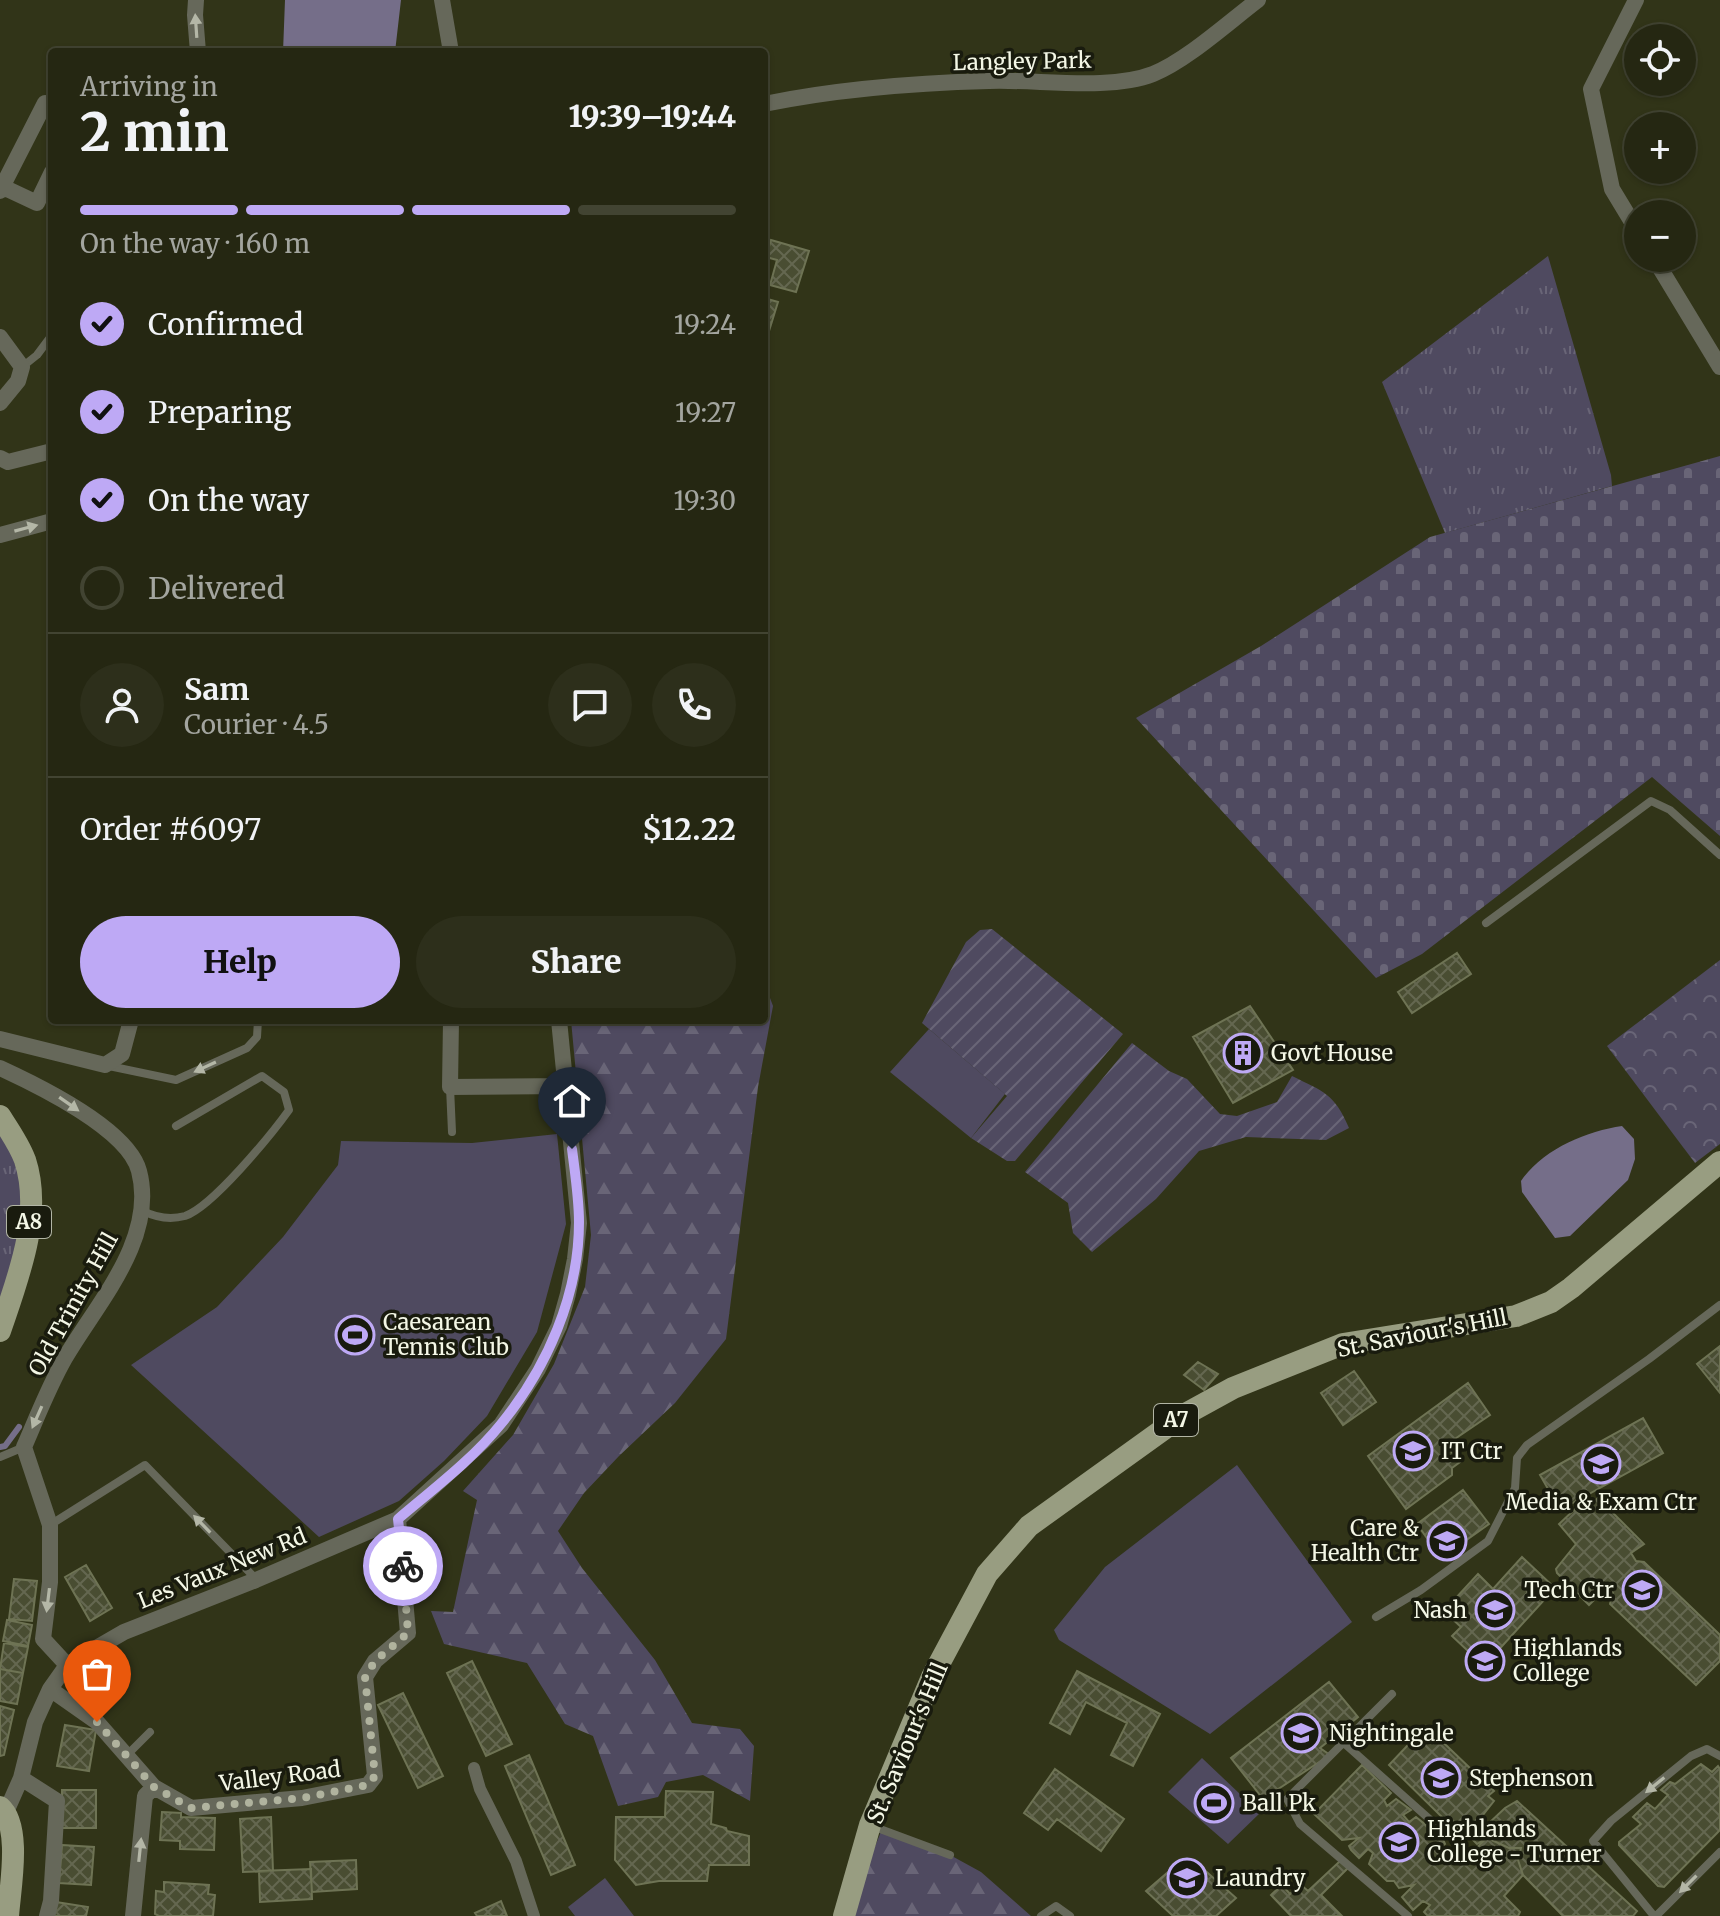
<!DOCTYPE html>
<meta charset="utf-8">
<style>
body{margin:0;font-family:Merriweather,serif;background:#2d2f1b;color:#f1f3f6;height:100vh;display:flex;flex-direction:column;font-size:30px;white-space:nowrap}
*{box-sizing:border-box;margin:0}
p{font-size:26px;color:#a3a59f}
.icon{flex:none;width:44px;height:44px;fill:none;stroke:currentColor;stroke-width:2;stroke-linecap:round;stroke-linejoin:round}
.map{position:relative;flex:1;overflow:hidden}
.drawer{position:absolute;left:48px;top:48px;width:720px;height:976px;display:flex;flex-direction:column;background:#252712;border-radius:8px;box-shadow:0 2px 6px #0004,0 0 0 2px #424432}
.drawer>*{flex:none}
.tools{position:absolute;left:1624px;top:24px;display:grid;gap:16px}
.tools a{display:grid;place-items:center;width:72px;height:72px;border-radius:50%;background:#252712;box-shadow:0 2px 6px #0004,0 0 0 2px #424432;font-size:40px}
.pin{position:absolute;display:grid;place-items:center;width:68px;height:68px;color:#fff;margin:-82px -34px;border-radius:50% 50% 50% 0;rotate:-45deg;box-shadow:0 0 8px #0007}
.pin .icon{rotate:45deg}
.courier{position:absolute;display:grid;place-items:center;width:80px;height:80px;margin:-40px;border:6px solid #bea9f5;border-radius:50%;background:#fff;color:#222;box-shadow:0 2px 10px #0007}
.headline em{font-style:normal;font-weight:800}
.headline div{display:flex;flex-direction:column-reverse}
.headline{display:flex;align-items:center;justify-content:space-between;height:136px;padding:0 32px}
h1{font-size:52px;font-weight:800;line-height:60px}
.bar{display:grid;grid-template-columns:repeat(4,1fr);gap:12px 8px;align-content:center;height:96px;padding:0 32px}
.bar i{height:10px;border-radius:6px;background:#424432}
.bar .on{background:#bea9f5}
.bar p{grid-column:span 4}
.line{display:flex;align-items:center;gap:20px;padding:0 32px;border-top:2px solid #424432}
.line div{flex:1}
.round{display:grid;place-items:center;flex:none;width:84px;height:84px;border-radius:42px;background:#2d2f1b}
ol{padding:0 32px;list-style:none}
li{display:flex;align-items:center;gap:24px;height:88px}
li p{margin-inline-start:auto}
li .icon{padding:8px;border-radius:50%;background:#bea9f5;color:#111;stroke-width:4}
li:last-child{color:#a3a59f}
li i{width:44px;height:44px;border:4px solid #424432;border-radius:50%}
.button{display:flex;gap:16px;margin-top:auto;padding:16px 32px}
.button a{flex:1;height:92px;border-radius:48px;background:#bea9f5;color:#111;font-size:32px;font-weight:800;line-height:92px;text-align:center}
.button a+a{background:#2d2f1b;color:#f1f3f6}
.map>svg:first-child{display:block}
.grass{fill:url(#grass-tufts)}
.forest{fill:url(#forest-firs)}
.cemetery{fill:url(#cemetery-stones)}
.park{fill:url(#park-crowns)}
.garden{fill:url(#garden-furrows)}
.pitch{fill:#4f4a60}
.water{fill:#756e89}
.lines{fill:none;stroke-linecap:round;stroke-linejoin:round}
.stream{stroke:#756e89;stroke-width:6}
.building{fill:url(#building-cross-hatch);stroke:#6e7354;stroke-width:2}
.service{stroke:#66685a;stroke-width:8}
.pedestrian{stroke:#66685a;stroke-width:12}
.minor{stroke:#66685a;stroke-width:16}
.primary{stroke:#989d81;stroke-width:22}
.oneway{fill:#b4b7a7}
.done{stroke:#b0b39e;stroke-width:8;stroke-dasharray:0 14.4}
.route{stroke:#bea9f5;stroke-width:10}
.labels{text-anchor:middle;stroke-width:7;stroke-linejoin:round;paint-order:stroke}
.shield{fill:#191b0e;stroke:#b2b5a5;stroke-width:2}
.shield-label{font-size:20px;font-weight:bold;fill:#f4f7e6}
.street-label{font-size:22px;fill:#f4f7e6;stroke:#191b0e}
.poi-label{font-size:22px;fill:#f4f7e6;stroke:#191b0e;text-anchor:start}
</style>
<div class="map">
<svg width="1720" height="1916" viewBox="0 0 1720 1916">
<defs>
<pattern id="grass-tufts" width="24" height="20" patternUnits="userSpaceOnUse" patternTransform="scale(2)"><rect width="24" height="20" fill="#4f4a60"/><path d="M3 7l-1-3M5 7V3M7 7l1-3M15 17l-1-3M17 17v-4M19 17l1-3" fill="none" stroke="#696577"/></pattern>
<pattern id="forest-firs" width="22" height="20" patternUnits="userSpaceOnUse" patternTransform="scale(2)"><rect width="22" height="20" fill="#4f4a60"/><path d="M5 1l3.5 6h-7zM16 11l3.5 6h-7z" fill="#696577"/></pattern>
<pattern id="cemetery-stones" width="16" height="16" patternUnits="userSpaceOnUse" patternTransform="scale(2)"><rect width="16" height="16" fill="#4f4a60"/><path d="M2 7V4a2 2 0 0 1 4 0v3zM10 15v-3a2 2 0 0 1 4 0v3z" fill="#696577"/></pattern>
<pattern id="park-crowns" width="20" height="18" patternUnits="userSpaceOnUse" patternTransform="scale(2)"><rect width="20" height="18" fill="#4f4a60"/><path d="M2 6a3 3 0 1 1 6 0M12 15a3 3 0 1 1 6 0" fill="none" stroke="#696577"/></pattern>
<pattern id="garden-furrows" width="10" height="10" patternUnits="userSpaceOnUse" patternTransform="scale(2)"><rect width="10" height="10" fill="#4f4a60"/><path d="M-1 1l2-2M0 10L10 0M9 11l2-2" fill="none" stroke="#696577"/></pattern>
<pattern id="building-cross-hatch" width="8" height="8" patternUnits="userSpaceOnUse" patternTransform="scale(2)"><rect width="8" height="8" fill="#494d32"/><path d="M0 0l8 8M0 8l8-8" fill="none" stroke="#646750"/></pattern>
</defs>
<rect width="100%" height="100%" fill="#313418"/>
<!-- grass -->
<path class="grass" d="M1548,256L1611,475L1612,486L1445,533L1382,382Z
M0,1135C5,1144 13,1153 16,1163C28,1203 16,1263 0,1301Z"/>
<!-- forest -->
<path class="forest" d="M764,982L773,1006L758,1087L726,1339L675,1403L619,1456L584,1493L558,1531L582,1568L655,1660L692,1723L740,1729L754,1746L750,1801L703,1775L666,1782L658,1797L618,1806L593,1736L565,1724L527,1663L444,1644L431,1611L453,1612L477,1500L463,1491L513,1435L554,1364L585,1287L591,1235L571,1020H764Z
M882,1829L950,1855L981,1872L1031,1916H854L860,1884Z"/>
<!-- cemetery -->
<path class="cemetery" d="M1720,456V836L1652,777L1422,954L1376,978L1136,718L1261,646L1430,537Z"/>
<!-- park -->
<path class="park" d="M1720,960V1144L1695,1163L1607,1046Z"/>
<!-- garden -->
<path class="garden" d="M992,929L1123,1034L1015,1161H1007L971,1138L1007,1096L922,1023L966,942L980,930Z
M1132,1043L1169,1071L1187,1079L1220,1114L1237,1116L1277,1102L1292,1076C1324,1092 1334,1093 1349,1128L1326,1140L1246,1137L1199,1151L1156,1199L1092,1252L1073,1233L1068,1203L1025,1172Z"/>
<!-- pitch -->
<path class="pitch" d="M929,1029L1005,1094L971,1138L890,1072Z
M557,1134L566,1224L537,1332L487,1416L444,1461L399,1501L319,1537L131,1365L217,1307L283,1237L338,1165L341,1141L472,1143Z
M1237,1465L1352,1622L1210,1734L1059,1640L1054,1630L1105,1567Z
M1202,1758L1260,1813L1228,1844L1168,1792Z
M605,1878L634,1916H575L568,1907Z"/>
<!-- water -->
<path class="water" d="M285,0H401L395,52H283Z
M1622,1126L1634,1139L1635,1159L1628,1180L1570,1236L1555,1238L1522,1192L1521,1181C1542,1150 1586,1131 1622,1126Z"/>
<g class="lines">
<!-- stream -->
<path class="stream" d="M0,1447L5,1446L19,1427"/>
</g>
<!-- building -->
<path class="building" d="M771,240L809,251L796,292L770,285L777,260L766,257Z
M764,298L778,302L765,344H764Z
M1457,953L1471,974L1412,1013L1398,992Z
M1250,1006L1293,1070L1233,1103L1193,1037Z
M1720,1346V1393L1697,1364Z
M1198,1362L1218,1374L1204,1390L1184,1375Z
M1354,1371L1376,1402L1343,1425L1321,1393Z
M1468,1383L1490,1415L1446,1445L1460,1462L1452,1468V1475L1406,1509L1368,1456Z
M1643,1418L1663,1453L1560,1510L1540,1475Z
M1463,1490L1489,1524L1441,1558L1417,1524Z
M1598,1498L1644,1544L1631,1553L1636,1561L1644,1562L1720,1635V1661L1696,1685L1610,1604L1613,1593L1607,1587L1589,1605L1557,1573L1556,1569L1576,1544L1559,1524L1575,1509L1579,1513Z
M1522,1557L1555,1588L1484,1666L1452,1636L1461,1627L1449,1616L1459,1605L1454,1600L1478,1574L1493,1589Z
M86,1565L112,1608L90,1621L65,1577Z
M14,1579L37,1581L32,1621L9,1619Z
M7,1620L32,1625L28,1646L3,1641Z
M4,1643L28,1647L23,1673L0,1669Z
M472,1661L512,1744L486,1756L447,1673Z
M0,1669L23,1673L17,1704L0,1701Z
M1077,1671L1160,1714L1133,1766L1111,1755L1127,1723L1086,1702L1070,1734L1050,1723Z
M1329,1682L1358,1717L1320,1748L1330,1755L1263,1799L1231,1758Z
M403,1693L443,1776L418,1788L378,1705Z
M0,1706L14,1710L4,1755L0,1756Z
M65,1725L96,1730L89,1771L57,1766Z
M1426,1726L1494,1791L1488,1796L1494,1801L1471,1830L1464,1824L1456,1829L1446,1821L1389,1765Z
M529,1755L575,1865L551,1875L505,1766Z
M1701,1764L1712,1772L1718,1766L1720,1769V1830L1664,1887L1658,1886L1619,1845V1842L1641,1824L1633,1817L1647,1803L1655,1809L1668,1795L1661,1790L1670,1782L1675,1784Z
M1362,1765L1391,1793L1384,1800L1387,1806L1396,1799L1411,1810L1403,1815L1409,1822L1416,1817L1431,1829L1440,1832L1445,1844L1438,1849L1441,1854L1451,1847L1465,1859L1487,1838L1509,1848H1521L1518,1860L1523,1875L1504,1896L1520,1912L1518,1916H1428L1424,1912L1430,1905L1423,1901L1413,1910L1402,1897L1414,1885L1399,1888L1394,1881H1387L1369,1864L1373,1853L1368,1849L1359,1858L1351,1850L1349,1846L1359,1838L1342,1840L1314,1814Z
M1055,1769L1124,1819L1101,1851L1057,1819L1048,1830L1024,1813Z
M62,1790H96V1828H62Z
M666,1791L713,1792L711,1824L726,1828L727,1831L749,1836V1865H709L707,1881H659L636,1885L615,1860L616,1817H665Z
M1517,1801L1637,1911L1633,1916H1563L1523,1875L1518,1860L1521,1848H1509L1487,1838L1477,1844L1472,1839L1505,1808Z
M162,1812L181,1813V1817L215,1818L214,1850L180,1849V1841L160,1840Z
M271,1817L273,1871L243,1872L240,1819Z
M62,1845L94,1847L91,1885L59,1883Z
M1183,1859L1191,1866H1200L1236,1898L1216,1916H1173L1146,1891Z
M356,1860L357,1889L312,1892L310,1862Z
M1340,1861L1348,1868L1321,1895L1342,1916H1291L1271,1895L1282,1885L1290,1894L1300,1884L1308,1891Z
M311,1869L312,1899L260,1902L259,1871Z
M164,1882L209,1885L208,1894L215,1895L213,1916H159L155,1914L156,1891L164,1892Z
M501,1901L507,1916H477L475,1913Z
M56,1902L88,1907L86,1916H54Z"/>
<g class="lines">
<!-- service -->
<path class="service" d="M22,367L37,355L52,335
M1486,923L1651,801L1670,810L1720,855
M109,1066L176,1080L247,1048L257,1037L258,1020
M450,1087L452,1132
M143,1211C155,1217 170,1220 185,1216C212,1207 271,1135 289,1110L284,1092L262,1076L176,1126
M0,1457L24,1447
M50,1525L145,1465L256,1579
M1376,1617L1421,1590L1488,1541L1515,1488L1517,1458L1527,1445L1649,1359L1720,1305
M1392,1694L1287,1799L1300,1824L1408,1916
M1345,1744L1444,1832
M127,1755L150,1732
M872,1826L950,1855
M1041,1916L1056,1906L1070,1916
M1654,1916L1593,1841L1611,1821L1691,1756L1707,1749L1720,1756
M1656,1916L1720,1852"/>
<!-- pedestrian -->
<path class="pedestrian" d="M474,1768L480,1789L516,1861L534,1916"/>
<!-- minor -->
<path class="minor" d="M196,0L195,15L198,52
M442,0L451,52
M1636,0L1591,89L1612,189L1638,232
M764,104C837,89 914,83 989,81C1037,79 1109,91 1153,74C1186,61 1229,22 1258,0
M3,187L37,203L52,172
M0,191L45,103L52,106
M1654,258L1720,367
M0,337L22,367L18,381L0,403
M0,458L8,462L52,451
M0,535L52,521
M451,1020L450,1087L566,1086
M0,1039L105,1065L122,1054L131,1020
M0,1068C37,1085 128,1129 139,1171C157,1239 97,1303 65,1358C49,1386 37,1417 24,1447L50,1525V1582L43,1639L67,1665
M50,1689L97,1722L154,1787L191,1808L302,1798L368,1785L375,1776L365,1677L375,1661L408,1633L398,1519
M21,1778L57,1801L51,1901L47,1916
M6,1812L21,1778L35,1722L50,1689L67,1665L124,1632L256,1580L398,1519L501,1425L538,1369L559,1326L568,1294L575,1259L579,1223L559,1020
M133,1916L145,1796L154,1787"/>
<!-- primary -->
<path class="primary" d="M0,1116C9,1130 19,1144 25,1160C43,1215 18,1278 0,1331
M0,1807C22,1826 10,1888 8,1916
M844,1916L870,1825L932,1677L987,1574L1029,1526L1182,1416L1233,1388L1343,1344L1516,1316L1551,1302L1571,1288L1720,1162"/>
</g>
<!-- one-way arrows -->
<defs><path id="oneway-solid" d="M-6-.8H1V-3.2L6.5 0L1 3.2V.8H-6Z" transform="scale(2)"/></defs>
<g class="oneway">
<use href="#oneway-solid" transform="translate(196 26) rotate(-94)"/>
<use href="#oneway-solid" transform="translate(26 528) rotate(-15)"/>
<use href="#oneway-solid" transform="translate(205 1067) rotate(155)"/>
<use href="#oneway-solid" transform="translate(69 1104) rotate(35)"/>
<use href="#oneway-solid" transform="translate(37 1417) rotate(114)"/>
<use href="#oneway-solid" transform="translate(202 1524) rotate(-134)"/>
<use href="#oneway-solid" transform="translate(48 1600) rotate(97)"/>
<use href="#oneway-solid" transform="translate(1655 1785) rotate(141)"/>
<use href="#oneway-solid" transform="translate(140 1850) rotate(-84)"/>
<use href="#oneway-solid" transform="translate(1688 1884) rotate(135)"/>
</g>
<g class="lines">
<!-- done -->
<path class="done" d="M97,1722L154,1787L191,1808L302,1798L368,1785L375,1776L365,1677L375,1661L408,1633L403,1566"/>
<!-- route -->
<path class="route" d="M403,1566L398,1519C432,1490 473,1459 501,1424C547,1368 579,1295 579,1222C579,1198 575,1173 572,1149"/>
</g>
<!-- icons -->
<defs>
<symbol id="building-ring" viewBox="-11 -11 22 22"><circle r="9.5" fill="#191b0e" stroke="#bea9f5" stroke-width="1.5"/><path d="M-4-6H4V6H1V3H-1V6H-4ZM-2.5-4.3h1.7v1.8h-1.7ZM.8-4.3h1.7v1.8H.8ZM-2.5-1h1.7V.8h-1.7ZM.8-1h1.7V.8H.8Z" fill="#bea9f5"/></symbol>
<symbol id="stadium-ring" viewBox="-11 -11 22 22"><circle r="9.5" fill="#191b0e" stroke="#bea9f5" stroke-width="1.5"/><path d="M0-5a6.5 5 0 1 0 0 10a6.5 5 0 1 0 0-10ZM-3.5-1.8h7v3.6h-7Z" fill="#bea9f5"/></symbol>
<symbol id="university-ring" viewBox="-11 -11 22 22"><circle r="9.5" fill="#191b0e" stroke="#bea9f5" stroke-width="1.5"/><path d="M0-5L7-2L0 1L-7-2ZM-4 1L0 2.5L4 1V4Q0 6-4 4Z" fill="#bea9f5"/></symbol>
<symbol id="school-ring" viewBox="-11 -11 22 22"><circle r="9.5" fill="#191b0e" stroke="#bea9f5" stroke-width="1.5"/><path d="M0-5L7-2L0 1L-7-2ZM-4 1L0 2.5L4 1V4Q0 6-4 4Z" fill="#bea9f5"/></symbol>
</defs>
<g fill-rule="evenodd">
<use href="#building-ring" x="1221" y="1031" width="44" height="44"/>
<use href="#stadium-ring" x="333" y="1313" width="44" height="44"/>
<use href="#university-ring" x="1391" y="1429" width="44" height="44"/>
<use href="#university-ring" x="1579" y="1442" width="44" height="44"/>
<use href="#university-ring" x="1425" y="1519" width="44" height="44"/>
<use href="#university-ring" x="1620" y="1568" width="44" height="44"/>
<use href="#university-ring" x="1473" y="1588" width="44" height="44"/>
<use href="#school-ring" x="1463" y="1639" width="44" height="44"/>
<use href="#university-ring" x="1279" y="1711" width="44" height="44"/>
<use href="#university-ring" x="1419" y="1756" width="44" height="44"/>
<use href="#stadium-ring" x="1192" y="1781" width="44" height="44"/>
<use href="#university-ring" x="1377" y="1820" width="44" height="44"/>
<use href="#university-ring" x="1165" y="1856" width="44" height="44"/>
</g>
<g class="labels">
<!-- shield labels -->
<g class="shield">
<rect x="7" y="1206" width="44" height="32" rx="6"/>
<rect x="1154" y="1404" width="44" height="32" rx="6"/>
</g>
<g class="shield-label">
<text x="29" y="1229">A8</text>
<text x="1176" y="1427">A7</text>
</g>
<!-- street labels -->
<g class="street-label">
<text transform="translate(1022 61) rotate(-1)" y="8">Langley Park</text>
<text transform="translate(73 1304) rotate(-61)" y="8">Old Trinity Hill</text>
<text transform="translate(1422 1333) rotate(-11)" y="8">St. Saviour's Hill</text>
<text transform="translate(222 1568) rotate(-22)" y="8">Les Vaux New Rd</text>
<text transform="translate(907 1743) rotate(-67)" y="8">St. Saviour's Hill</text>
<text transform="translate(280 1776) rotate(-7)" y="8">Valley Road</text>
</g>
<!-- poi labels -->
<g class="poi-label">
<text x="1271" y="1061">Govt House</text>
<text x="383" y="1330">Caesarean<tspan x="383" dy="25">Tennis Club</tspan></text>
<text x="1441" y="1459">IT Ctr</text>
<text x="1601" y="1510" text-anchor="middle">Media &amp; Exam Ctr</text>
<text x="1419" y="1536" text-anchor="end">Care &amp;<tspan x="1419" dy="25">Health Ctr</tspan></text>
<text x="1614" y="1598" text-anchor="end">Tech Ctr</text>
<text x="1467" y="1618" text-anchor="end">Nash</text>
<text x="1513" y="1656">Highlands<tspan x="1513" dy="25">College</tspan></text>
<text x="1329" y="1741">Nightingale</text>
<text x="1469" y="1786">Stephenson</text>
<text x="1242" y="1811">Ball Pk</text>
<text x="1427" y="1837">Highlands<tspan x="1427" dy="25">College - Turner</tspan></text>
<text x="1215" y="1886">Laundry</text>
</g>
</g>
</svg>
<div class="tools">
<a><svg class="icon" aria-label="locate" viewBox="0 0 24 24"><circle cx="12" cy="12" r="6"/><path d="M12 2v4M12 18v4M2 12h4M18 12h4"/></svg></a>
<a>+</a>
<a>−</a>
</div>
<div class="pin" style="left:97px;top:1722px;background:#ea580c"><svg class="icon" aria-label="bag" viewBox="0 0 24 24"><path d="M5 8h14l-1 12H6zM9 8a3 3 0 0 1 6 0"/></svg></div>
<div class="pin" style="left:572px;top:1149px;background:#1f2937"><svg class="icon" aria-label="home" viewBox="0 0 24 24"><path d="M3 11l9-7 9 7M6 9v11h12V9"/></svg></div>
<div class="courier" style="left:403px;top:1566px"><svg class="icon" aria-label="bike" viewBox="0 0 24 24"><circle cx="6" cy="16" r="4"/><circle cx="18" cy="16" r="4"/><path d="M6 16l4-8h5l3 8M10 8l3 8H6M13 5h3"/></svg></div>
<section class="drawer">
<div class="headline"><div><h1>2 min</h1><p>Arriving in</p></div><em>19:39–19:44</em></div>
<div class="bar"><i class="on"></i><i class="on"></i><i class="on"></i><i></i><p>On the way · 160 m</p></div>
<ol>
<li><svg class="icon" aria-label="check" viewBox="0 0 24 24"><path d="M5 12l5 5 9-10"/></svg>Confirmed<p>19:24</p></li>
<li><svg class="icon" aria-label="check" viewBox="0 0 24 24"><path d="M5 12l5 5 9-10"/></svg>Preparing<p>19:27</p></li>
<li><svg class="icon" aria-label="check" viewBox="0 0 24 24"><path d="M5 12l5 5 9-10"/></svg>On the way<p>19:30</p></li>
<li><i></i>Delivered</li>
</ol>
<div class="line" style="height:144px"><a class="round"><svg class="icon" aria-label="person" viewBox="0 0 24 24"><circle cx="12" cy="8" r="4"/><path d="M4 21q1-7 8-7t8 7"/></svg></a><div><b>Sam</b><p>Courier · 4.5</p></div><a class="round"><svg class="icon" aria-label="chat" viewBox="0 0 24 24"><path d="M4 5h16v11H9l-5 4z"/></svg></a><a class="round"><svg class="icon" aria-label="phone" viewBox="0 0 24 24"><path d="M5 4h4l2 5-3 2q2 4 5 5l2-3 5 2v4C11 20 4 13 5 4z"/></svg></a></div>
<div class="line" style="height:104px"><div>Order #6097</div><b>$12.22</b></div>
<div class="button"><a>Help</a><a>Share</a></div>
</section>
</div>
